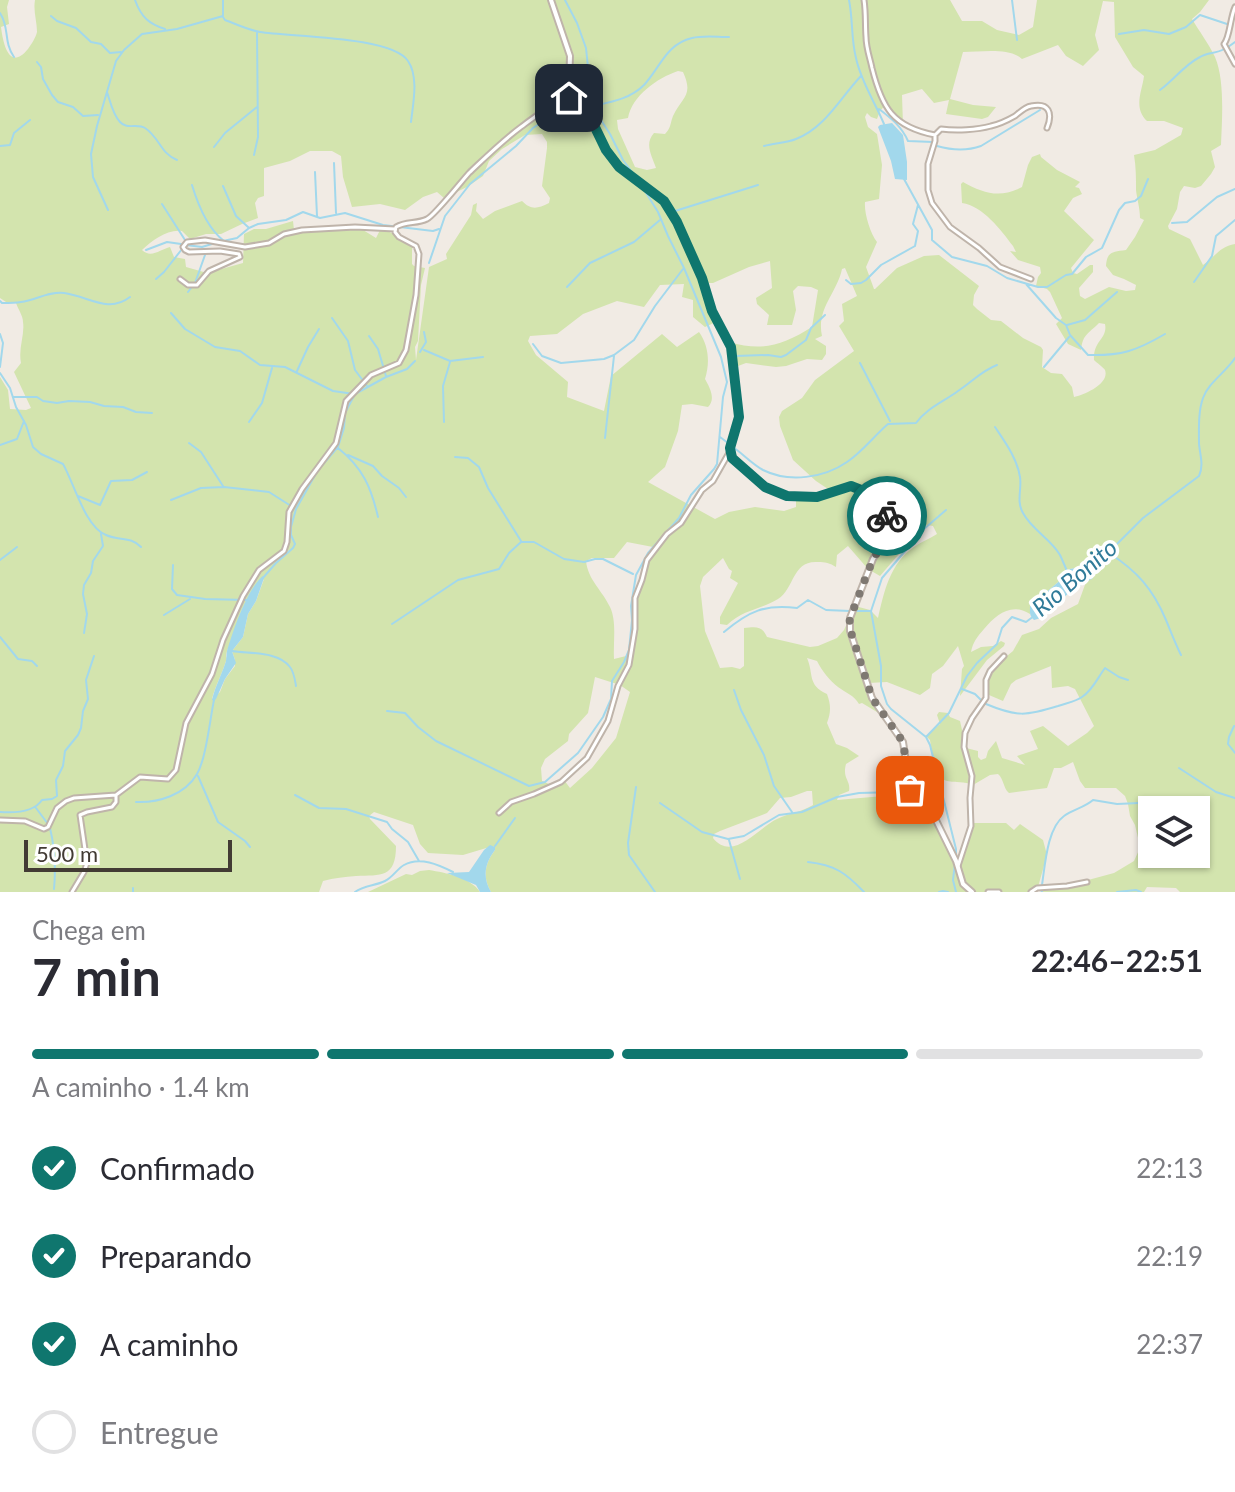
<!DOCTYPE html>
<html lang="pt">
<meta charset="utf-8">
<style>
body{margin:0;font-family:Lato,sans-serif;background:#f7f7f7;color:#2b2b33;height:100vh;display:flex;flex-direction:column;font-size:30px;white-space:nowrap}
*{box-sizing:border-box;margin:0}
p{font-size:26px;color:#7c7c81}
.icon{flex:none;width:44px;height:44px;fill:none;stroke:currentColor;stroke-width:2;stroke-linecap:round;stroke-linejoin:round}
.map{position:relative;height:892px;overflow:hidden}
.panel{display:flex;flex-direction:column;background:#fff;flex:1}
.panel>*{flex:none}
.buttons{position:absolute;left:1138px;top:796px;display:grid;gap:16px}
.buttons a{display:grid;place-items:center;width:72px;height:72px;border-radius:0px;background:#fff;box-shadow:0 2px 6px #0004;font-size:40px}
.scale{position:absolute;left:24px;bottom:20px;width:208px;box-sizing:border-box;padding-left:8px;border:4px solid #423b34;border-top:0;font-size:22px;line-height:28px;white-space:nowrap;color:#423b34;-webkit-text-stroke:6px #fff;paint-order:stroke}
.pin{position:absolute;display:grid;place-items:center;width:68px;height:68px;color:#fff;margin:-34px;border-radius:16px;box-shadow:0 4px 12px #0006}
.courier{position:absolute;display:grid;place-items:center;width:80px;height:80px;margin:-40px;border:6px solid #0f766e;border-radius:50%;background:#fff;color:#222;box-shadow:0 2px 10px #0007}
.headline em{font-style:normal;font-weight:700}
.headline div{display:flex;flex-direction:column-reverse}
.headline{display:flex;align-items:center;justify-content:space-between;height:136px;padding:0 32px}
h1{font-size:52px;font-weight:700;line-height:60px}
.bar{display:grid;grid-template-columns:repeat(4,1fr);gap:12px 8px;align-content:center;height:96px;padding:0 32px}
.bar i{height:10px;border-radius:6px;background:#e1e1e2}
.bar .on{background:#0f766e}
.bar p{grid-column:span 4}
ol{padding:0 32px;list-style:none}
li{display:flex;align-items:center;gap:24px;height:88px}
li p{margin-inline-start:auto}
li .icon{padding:8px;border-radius:50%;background:#0f766e;color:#fff;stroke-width:4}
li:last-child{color:#7c7c81}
li i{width:44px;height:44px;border:4px solid #e1e1e2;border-radius:50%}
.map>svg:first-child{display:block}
.green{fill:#d3e4ae;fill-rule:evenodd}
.water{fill:#a2d8ec}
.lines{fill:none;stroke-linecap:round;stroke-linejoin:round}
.stream{stroke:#a2d8ec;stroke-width:2}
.minor-casing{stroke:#bfb4aa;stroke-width:7}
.tertiary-casing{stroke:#bfb4aa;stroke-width:8}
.minor{stroke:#fff;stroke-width:3}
.tertiary{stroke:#fff;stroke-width:4}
.done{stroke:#7f7972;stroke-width:8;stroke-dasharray:0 14.4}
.route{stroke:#0f766e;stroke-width:10}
.labels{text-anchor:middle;stroke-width:7;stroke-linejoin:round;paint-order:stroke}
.water-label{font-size:24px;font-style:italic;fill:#307b99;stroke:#fff}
</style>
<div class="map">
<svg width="1235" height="892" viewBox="0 0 1235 892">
<rect width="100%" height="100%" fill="#f1ebe4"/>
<!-- green -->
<path class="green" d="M0,0H9L7,7L9,24L1,27C3,43 9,72 28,49C31,45 36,37 37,32C37,21 33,11 35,0H950L962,21H982L997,30L1019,35L1033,27L1037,0H1209L1200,12L1192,19C1199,31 1209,44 1215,57C1225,80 1222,120 1221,145L1211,151L1215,167L1211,174L1201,186L1195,188L1184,186L1180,192L1177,209L1168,226L1169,229L1190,239L1203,265C1215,257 1220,246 1235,244V892H1180L1176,888L1147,887L1144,892H1041V888L1077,883L1114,873L1134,861L1139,850V842L1135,825L1130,816L1128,804L1125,796L1116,788H1085L1080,781L1073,762L1061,768H1054L1047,788L1009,793C1003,788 1004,779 998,774L990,775L973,785C964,781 956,783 947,781C933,778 932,752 930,740L926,736L940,724L937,715L939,712L948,713L950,717L960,721L966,748L978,751V757L981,760L986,758L988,751L996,741L1002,758L1025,765L1017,756L1038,749L1030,731L1043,726L1068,746L1087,733L1094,726L1075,689L1068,686L1052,688L1051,666L1016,680L1011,684L1003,701L989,695L986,678L995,666L1013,651L1022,635L1039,629L1051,618L1078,604L1086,582L1093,578L1090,568L1087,566L1070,569L1063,578L1030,606V614C1011,602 996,615 984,629C977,637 973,642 971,652L981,647L993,646L1001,641L1005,643L1004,646L987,660L960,696L962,669L964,666L958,646L943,666L932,674L930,688L920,695L887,682L868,683L882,715L862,703L859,704C854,695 846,693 838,687C830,681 822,671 817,661L807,658C814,674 807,685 827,694C831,705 831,712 827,723L836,744L847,748L859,756L846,764C842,779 851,780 849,791L839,795L837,800L907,794L915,792L924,801L954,854L960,858L972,823H1006L1014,830L1020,824L1043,840L1047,855L1038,887L1032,892H491C482,877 485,863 495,850L493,846L463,855L428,853L420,844L413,825L374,812L369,816L370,819L396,846C396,878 381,875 356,876C345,877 334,878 323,881L319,892H0V377L8,390L10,409L26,410L31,408L14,372L21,363C18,348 25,335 23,322C23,316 18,309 16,303L6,302L0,298ZM1103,1L1114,2L1115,37L1133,67L1144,76C1142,92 1133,107 1147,121H1164L1183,128L1181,135L1155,150L1134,155C1136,167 1136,178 1136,190C1137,199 1140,208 1140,218L1144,220L1135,237L1126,250C1113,252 1107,251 1106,266L1113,275L1124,279L1136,285L1135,290L1126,291L1109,287L1085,299L1080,296L1079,288L1093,272V265H1090L1077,274L1073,273L1071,268L1094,240L1064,211L1073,198L1082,194L1079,188L1075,187L1080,182L1057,170L1041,157L1040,154L1032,157L1028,165L1022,187C1000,199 983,193 963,182L961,184L962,203C983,206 1001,230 1013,246L1016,252L1010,251L1018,260L1040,267L1041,273L1038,277L1036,286L1047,289L1050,292L1062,318L1056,324L1068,344L1081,350C1083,334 1088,334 1099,323L1105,324C1108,339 1093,340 1094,360C1096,362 1104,368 1105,370C1110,384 1084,395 1074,397L1072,387L1062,374L1051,373L1042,367L1043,350L1041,347L1023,338L1001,321L991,320L977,309L973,305L974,295L979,286L939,255L924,256L897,268L875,289H874L866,267L877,242C870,233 864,213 865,202L879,199L882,165L877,134L868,127L865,117L867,113L871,117L877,119L880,111L887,103L903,125L902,95L922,89L934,103L949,100L946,114L982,119L988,117L996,107L973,105L950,99L963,52C980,52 1010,47 1022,59L1058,45L1066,56L1083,66L1099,50L1095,35ZM678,71L683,72C694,96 682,97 673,116C670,124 671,128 665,134L654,133C644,144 652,156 656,168L647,170L635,167L618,129L617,120L628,118C632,96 657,78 678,71ZM542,134L547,142V148L542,186L550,198L549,203C537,209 531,210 522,201L495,211L483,219L476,211L477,203L473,205L471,215L446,254L447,259L429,267L416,360L415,347L418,341L421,285L425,268L414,266L412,264V250L413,243L381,228L376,238L355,225L345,230H294L293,221L266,229H254L244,234L243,263L207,273L186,267L185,259L174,257L170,247C161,249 151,259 142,250C153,240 167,229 182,231L190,239L206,234H221L242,224L258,218L255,203L258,198L264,196V168L290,161L310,151H332L341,156L343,177L352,207L380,204L405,210L423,197L437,192L444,198L467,187L483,176L489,161L502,149L525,135ZM770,261L772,288L756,298L757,304L769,315L767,325H792L796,310L793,291L798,286L811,287L818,290L812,327C783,345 763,352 729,342L736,371L738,366L746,363L776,367L786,366L807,359L822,360L826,354V346L815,339L822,336C816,309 837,293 842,269L845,268L857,296L842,304L844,321L839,326L854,351L815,380L802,398L782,411L779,417L780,426L793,460L816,481L828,489L829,492L816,496H796V507L784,511L755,507L729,512L715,519L648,482L665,467L678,431L682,405L692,404L708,407C716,399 710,388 705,379C710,363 709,346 699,332L677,347L662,334L611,376L604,411L567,397L568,382L536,355L528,341L530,336L557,334L583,314L617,301L644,307L660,285L684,284L682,297L693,300V317L705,327L718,321L705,283H713L749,267ZM927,525L933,526L937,534C929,539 921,542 914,547C890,563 884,592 878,618L870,610L855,606L844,630L837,638L818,646L810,647L767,637C762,625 755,627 744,628V666L740,669L732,667L720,668L705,631L700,586L703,577L723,558L729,569L732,571L730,578L738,583L720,617V624L727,625C744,609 760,610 778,599C795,588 792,560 818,562C825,562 830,563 836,567L837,555L848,546L868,569L880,576L917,533ZM627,542L653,547L636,602L633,646L626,656L614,659C613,642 617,622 610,607C602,590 588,580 586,561L592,558H614ZM264,579L256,601L248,614L243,637L232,651L235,660V666L225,679L220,692L212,699C215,687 221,676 225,664C229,653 224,662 227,651C228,647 231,644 232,640C238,617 246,594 264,579ZM595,677L620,685L630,692L616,738L592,768L570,788L564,780L549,784L542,781L541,768L545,759L568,741L569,734L588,713ZM807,791H812L813,805C802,812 789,813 777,819C759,827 733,863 713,838L714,834L720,831L767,813L780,798L791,797ZM1152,810H1196V854H1152Z
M429,870C446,873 470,877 480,892H368L406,874L412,875L420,871Z"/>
<!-- water -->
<path class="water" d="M892,123L903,135L907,162V180L895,179L891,161L878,127L880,125Z
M1088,566L1090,568L1093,578L1070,592L1041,618L1034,620C1029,615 1030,612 1030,606L1063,578L1070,569Z
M263,576L264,578L256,601L248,614L243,637L232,651L236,663L225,679L216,699L214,701L212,700C215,687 221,676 225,664C227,660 226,655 227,651C233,631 247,589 263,576Z
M490,845L495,847V850C485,863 482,877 491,892H480L476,885L447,873L469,872L484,850Z"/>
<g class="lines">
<!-- stream -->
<path class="stream" d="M135,0C141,17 149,24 165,29
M565,0L577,23L586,48L592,106L610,134L623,160L635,176
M849,0C853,19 851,39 856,58C861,82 875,102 884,124
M1012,0L1017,40
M0,13C10,28 3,41 14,57
M223,15V0
M51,16L57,21L76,28L91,42L101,44L110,53L121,52
M223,17L225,20C236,24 248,30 260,32C291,37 392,36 408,61C419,77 413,104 411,122
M1119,34L1144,30L1169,34L1186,27L1200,15L1227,24
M1228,47L1235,42
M37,62L41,67L43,79L52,95L58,102L73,107L83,116L98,115
M1160,90C1174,80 1184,65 1200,57C1208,52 1216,54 1224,49
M107,92C110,101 113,115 120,122C127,130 137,123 145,128C159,137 161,154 177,160
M575,102L588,94
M593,106C611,102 630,99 644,85C660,68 666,44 692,38C703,35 717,37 729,37
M879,109C891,118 902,127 908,141L933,142
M0,146L10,145L14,133L30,120
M764,146C774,143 786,143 796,139C825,128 840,98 861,76
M937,146C951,150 967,151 981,146L1040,110
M214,147L225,133L257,107
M254,155L258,137L257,33
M334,163L336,213
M315,172L317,216
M904,179L932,230V240L952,257L987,266L1007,278L1038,287H1047L1066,275L1072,274L1086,257L1102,248L1119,210L1125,203L1135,201L1141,196L1148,179
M192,185C198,205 207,228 224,241
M223,186L236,216L248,227
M162,204L185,240
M108,210L93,177L91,154L97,126L116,61L124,50L142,34L177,29L223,16
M675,211L758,185
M1172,223L1187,222L1217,197L1235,189
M223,241L237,238L249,228L258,224L286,220L303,212L320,218L345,213L383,225L433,231L439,229
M186,245L202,247L215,243
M146,250L167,242L181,244
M429,263L445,216L470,184L516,146L533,128L570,104
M156,279L164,272L182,249
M846,280L851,284L861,283L866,280L881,265L915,246L918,231L913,224L918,205
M1194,282L1212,256L1216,236L1235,220
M195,283L205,255
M1026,284L1056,318L1066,325L1070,335L1088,355C1121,356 1136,351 1165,334
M567,287L590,263L634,242L660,220
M188,292L191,288
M0,301L2,303C9,303 15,303 21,302C36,300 49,291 64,293C88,296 108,314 130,297
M171,313L185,329L215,347L240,351L260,365L285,367L333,391L354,394
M332,318L348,341L355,370L367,386
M1067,325L1085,320L1117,292
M0,334L3,343L0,367
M369,336L378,349L386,376
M533,344L542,356L561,363L604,359L614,355L634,340L655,306L683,269
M424,350L450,361L483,357
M420,352L426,342L424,332
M735,356L768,355L781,357L786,355L806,340L811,328L825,315
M860,363L890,421
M1044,367L1069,337
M297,371L308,347L319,329
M0,373L10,388L16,407L26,425L33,447L41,454L63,464C74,483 85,527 106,535C119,541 131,536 141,547
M14,397H37L43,401L57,403L69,401L90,402L104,406L123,407L136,412L152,413
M249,422L262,403L272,368
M444,422L443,386L450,362
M995,427C1005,442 1017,458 1020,477C1022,489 1016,501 1023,513C1032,530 1051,539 1060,555C1063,561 1065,567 1068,573
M720,437L728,443
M605,438L614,356
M189,443L201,452L223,486
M0,445L17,439L24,421
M733,447C743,454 752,464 763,470C789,483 824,478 847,462C862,452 874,436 888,424L916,423C927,408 943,402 958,391C972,382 981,371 997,365
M338,448C363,468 371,487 378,517
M348,455L373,466L382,476L399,488L406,497
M455,457L468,458L479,467L488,488L521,541
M78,496L100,505L111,481L132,480L147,472
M171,500L201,488L224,487L269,492L291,506
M946,510L924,529L882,578L871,611L881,666V686L887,704L891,709L926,737L930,745L956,849V857
M1109,553C1137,571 1153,589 1166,620C1171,632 1175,643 1181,655
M0,560L17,547
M173,565L172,589L177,595L205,599L247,600
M1089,568L1105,556L1143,518L1199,476C1204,465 1200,455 1199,444C1199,429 1198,412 1203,398C1208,383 1226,372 1235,358
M262,579L276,563L293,548L295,544L291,535V527L296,509L318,470L338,447L344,428L345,413L355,394L386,377L407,369L415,361
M855,611H870
M164,615L190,599
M392,624L458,580L499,569L509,553L521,542H534L564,559L584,562L595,559H603L633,574
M724,632C749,611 765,604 797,608L808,600L826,610L850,611
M84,633L87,614L83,594L84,585L91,573L93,561L103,546L101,534
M0,637L18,659L32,661L37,666
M232,651C250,654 278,651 290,667C294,672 295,680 296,686
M962,689L975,694L982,701
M734,690L741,710L764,755L774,786L792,812
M986,704C1017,717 1026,716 1058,706C1066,703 1075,702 1082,697C1093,690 1098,677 1105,668L1119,677L1128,680
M387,711L405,713L418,727L436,741L529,786L545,782L578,753L603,717L611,699L612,681L624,662L629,650L632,620L631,606L636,575L648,553L679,518L691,495L714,469L717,464L723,397L727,382L721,357L684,268L668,236L658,212L643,188
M1234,726L1229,737L1228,744L1235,753
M926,737L949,713L967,676L977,663L997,644L1002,628L1012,617L1026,622L1034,616
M1179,768L1216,792L1235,798
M198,776L218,822L245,841L250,847
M636,787L628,843L629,855L655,892
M914,788L939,787
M295,795L319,808L346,809L387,822L392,829L408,842L419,861
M136,802C158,803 185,795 197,774C206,759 210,719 214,700
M660,803L702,832L728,839L744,836L779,815L802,812L837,797L859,793L897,792L907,791
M36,808L48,824
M0,812C14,813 34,812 42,800L52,799L57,796L56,780L63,766L65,751L78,735L81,728L83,711L88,699L86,680L94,656
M50,828C55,849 56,868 54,889
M729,840L740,879
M495,846L515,818
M808,862C835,865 846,873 864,892
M955,863L953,880L956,892
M1042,885C1045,866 1047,828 1064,816C1073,809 1084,808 1093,800L1117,804L1139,803
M1041,890L1042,892
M133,892V888
M355,892C364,885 375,886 385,881C393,877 397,869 404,865C420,856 439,865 453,872
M939,892L943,891L948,892
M1117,892L1136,890L1141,892"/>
<defs>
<path id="minor" d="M864,0C866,13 865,25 866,37C866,48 870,58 872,68C882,108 893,127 935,135L941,129C956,131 977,130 991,126C1000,124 1008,120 1015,116C1020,112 1025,107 1031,106C1049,102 1053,113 1047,128
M1235,7C1230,18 1230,37 1224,44L1235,64
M935,135V141L928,164V190L932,203L950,227L979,248L1000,267L1031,279
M180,279L188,285H197L209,271L240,257L239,254L220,251L189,252L185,250L183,247L187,242L205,240L245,247L269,243L284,234L302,230L355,227L395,229
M499,813L511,802L534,794L561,782L587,758L608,721L618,686L629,665L635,629V598L642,580L647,560L667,534L681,523L702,490L713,481L730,451
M0,820L25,821L44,829L48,827L57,808L66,801L74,798L116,795L140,777L168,779L176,770L186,723L212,674L223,640L243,596L259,570L284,551L287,542L289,512L302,489L336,443L346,401L371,375L399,363L406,350L416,295L419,254L416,246L399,237L395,232L396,227C406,221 417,224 427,219C434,216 461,182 469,173C486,157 502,141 521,127C538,114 555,104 569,86
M958,866L971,826L970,798L972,776L964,747L965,733L972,718L986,698V680L990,671L1004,656
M72,892L84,872L87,863L80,815L87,812L112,807L116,802V796
M988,892H999
M1031,892L1037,888L1067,886L1087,882"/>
<path id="tertiary" d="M551,0L570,56L569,86L570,100L589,117L606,150L619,167L664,201L677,222L702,278L712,311L731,347L739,417L730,448L734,460L765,487L787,496L817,497L851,486L861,490L890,521L891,530L873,559L850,618V631L872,698L903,742L907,768L905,778L907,786L927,802L956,861L963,884L972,892"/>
</defs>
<!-- minor casing -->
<use href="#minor" class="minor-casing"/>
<!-- tertiary casing -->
<use href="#tertiary" class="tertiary-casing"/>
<!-- minor -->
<use href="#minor" class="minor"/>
<!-- tertiary -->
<use href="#tertiary" class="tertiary"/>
</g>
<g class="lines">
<!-- done -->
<path class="done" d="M887,516L891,524V530L873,559L850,618L849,626L872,698L903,742L907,768L906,780L910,790"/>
<!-- route -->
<path class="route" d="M569,98L574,105L591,119L606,150L619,167L664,201L677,222L702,278L712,311L731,347L739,417L730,448L732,458L765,487L787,496L817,497L851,486L861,490L887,516"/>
</g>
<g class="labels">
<!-- water labels -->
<g class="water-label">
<text transform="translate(1075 578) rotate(-41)" y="8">Rio Bonito</text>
</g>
</g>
</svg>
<div class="buttons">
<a><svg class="icon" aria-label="layers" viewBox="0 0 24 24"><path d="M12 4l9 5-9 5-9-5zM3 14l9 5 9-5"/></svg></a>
</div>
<div class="scale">500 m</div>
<div class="pin" style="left:910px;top:790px;background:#ea580c"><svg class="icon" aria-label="bag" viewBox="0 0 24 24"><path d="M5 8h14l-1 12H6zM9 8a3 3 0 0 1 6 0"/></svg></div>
<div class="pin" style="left:569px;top:98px;background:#1f2937"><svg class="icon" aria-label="home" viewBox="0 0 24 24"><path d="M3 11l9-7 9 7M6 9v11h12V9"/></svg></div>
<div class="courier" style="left:887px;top:516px"><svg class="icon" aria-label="bike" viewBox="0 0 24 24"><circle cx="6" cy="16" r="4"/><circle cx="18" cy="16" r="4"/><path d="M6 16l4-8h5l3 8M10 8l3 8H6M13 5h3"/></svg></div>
</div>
<section class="panel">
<div class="headline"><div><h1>7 min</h1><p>Chega em</p></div><em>22:46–22:51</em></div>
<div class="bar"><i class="on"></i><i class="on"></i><i class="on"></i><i></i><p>A caminho · 1.4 km</p></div>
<ol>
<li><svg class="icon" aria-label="check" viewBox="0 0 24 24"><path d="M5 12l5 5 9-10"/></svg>Confirmado<p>22:13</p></li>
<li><svg class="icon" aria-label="check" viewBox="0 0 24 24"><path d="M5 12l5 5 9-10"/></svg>Preparando<p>22:19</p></li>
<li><svg class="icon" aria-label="check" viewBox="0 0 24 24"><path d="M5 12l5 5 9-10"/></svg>A caminho<p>22:37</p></li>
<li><i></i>Entregue</li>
</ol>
</section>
